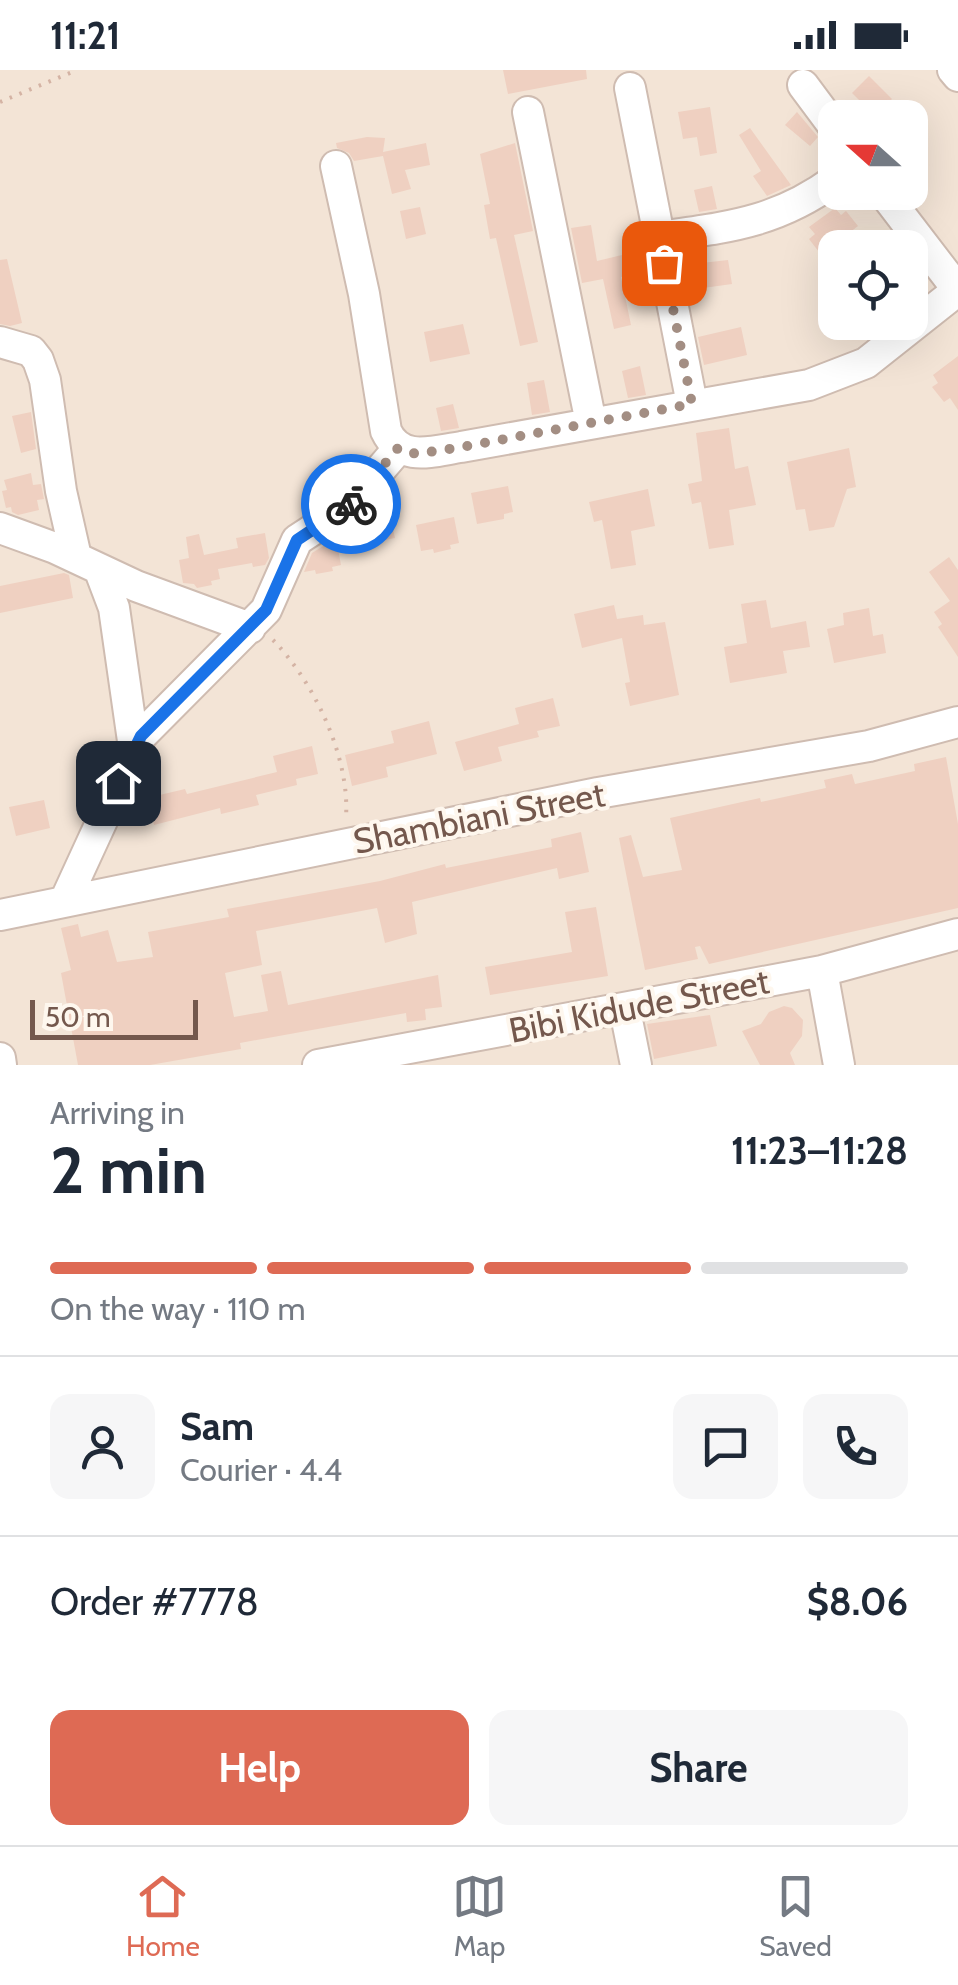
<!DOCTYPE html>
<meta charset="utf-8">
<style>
body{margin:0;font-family:Cabin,sans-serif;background:#f6f6f7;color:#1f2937;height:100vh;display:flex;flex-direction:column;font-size:38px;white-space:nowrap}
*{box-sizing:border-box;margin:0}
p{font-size:32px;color:#747a83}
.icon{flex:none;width:55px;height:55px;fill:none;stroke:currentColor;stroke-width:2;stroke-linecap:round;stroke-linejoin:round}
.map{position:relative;height:995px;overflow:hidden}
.details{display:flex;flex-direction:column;background:#fff;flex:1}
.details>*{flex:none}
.needle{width:65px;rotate:291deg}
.fabs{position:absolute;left:818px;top:30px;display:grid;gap:20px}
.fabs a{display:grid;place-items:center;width:110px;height:110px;border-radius:20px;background:#fff;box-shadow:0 10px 40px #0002;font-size:50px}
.scale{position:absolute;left:30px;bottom:25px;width:168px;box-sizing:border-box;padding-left:10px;border:5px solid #74584d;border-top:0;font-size:28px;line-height:35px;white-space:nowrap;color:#74584d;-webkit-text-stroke:8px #fef7ee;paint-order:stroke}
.pin{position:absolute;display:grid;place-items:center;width:85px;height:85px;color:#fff;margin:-42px;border-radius:20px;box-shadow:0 5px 15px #0006}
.courier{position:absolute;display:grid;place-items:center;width:100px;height:100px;margin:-50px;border:8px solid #1a73e8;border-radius:50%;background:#fff;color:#222;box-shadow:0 2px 12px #0007}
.overview em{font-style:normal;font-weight:700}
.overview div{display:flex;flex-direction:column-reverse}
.overview{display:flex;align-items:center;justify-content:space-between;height:170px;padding:0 50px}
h1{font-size:65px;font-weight:700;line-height:75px}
.bar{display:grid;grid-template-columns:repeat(4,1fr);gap:15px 10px;align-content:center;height:120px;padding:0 50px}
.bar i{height:12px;border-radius:8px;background:#e0e1e3}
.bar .selected{background:#de6a54}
.bar p{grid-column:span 4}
.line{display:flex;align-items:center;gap:25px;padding:0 50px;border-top:2px solid #e0e1e3}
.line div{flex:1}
.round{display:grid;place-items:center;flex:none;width:105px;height:105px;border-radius:20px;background:#f6f6f7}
.action{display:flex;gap:20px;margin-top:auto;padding:20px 50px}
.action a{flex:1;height:115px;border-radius:20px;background:#de6a54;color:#fff;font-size:40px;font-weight:700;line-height:115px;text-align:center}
.action a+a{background:#f6f6f7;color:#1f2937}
.status{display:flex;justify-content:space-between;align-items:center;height:70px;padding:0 50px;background:#fff;direction:ltr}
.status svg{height:28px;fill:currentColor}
.dock{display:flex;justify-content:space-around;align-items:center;height:140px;border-top:2px solid #e0e1e3;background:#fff;font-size:28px;color:#747a83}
.dock a{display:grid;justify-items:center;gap:5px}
.dock .selected{color:#de6a54}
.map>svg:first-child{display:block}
.residential{fill:#f3e4d6;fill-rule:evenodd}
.building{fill:#efd0c1}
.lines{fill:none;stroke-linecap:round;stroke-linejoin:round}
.minor-casing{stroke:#cfbcb1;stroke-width:34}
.path{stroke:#d4b3a4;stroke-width:4;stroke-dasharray:2.5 8;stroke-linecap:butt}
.minor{stroke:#fff;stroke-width:30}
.done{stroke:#a38e83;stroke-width:10;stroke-dasharray:0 18}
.route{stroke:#1a73e8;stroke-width:12}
.labels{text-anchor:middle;stroke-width:8;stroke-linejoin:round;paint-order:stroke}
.street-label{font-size:35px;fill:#74584d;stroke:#fef7ee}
</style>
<div class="status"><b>11:21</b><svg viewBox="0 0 49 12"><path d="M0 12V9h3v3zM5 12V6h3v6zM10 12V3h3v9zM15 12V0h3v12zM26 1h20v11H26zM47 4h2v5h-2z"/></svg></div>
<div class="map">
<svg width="958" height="995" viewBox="0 0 958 995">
<rect width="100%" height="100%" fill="#fbf2e8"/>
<!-- residential -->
<path class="residential" d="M0,0H958V995H0ZM835,48H910V122H835ZM835,178H910V252H835Z"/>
<!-- building -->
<path class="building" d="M503,0H586L587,9L508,24Z
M869,6L892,29L875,46L852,23Z
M710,37L717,83L700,86L697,67L683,69L678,42Z
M797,42L818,67L810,76L785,55Z
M750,58L791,115L767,126L753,106L761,101L739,65Z
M367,67L385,68L383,82L426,73L430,95L405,100L411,119L392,124L383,86L354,91L349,83L337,78L336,73Z
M515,73L533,161L514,165L538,272L520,276L496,168L490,169L484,135L490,134L480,84Z
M712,116L717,139L699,142L694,120Z
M420,137L426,164L406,169L400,141Z
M835,138L841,145L846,141L858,156L845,166L853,178H835V203L809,169L815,164L809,157Z
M591,155L597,191L643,180L647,201L621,207L631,255L614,259L603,209L582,213L571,158Z
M7,189L22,253L10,256L0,254V190Z
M728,190L732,214L696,219L693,194Z
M463,254L470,284L430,292L424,262Z
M741,257L747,285L704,295L698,267Z
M958,286V340L950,328L944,332L932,317L938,313L933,305Z
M640,296L646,325L628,328L622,301Z
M544,310L550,342L532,345L527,313Z
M453,334L459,358L441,361L436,338Z
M31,342L36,379L21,383L12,346Z
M729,358L735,399L748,396L756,435L729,440L734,475L709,479L701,432L692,434L688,414L702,411L696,363Z
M849,378L856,417L847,419L834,457L809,461L805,439L796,440L787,392Z
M31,403L33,415L41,414L44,429L37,430L39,440L18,445L12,442L11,437L6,438L2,421L7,420L4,410Z
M508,416L513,442L504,444V449L477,454L471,423Z
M648,419L655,456L631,461L636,495L611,499L602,450L594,452L589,432Z
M389,441L395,468L358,475L354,455L365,446Z
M454,447L459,473L450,475L451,479L434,483L433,479L421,481L416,455Z
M265,463L269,488L265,495L253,497L252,493L218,499L220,509L211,511L212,515L197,518L194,514L183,513L179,490L189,488L186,467L199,464L204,485L238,478L236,468Z
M336,468L341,495L332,497L333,501L316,504L315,500L304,502L312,483Z
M949,487L958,500V587L938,557L942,554L934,542L950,531L929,502Z
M64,503L69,505L73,528L0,543V516Z
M766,530L771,558L806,551L810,577L783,581L787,603L730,613L724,577L747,573L741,534Z
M614,535L617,549L643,545L644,555L665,552L679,625L630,636L625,613L630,612L622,568L582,578L574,544Z
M869,538L873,566L883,564L886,583L834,593L827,559L844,555L843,543Z
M553,628L560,656L537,661L539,667L498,677L502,691L464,701L455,672L519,654L515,638Z
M429,651L437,684L386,697L388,707L352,716L345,685L394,673L391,661Z
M312,676L318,704L296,709L297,715L256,725L259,735L221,744L220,738L154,755L147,728L185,719L187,724L277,702L273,686Z
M946,687L958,754V838L709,894L700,876L695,877L698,889L645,900L619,768L631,765L643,807L682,800L670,748L760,728L761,732L826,718L824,710L852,704L855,714L915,701L914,694Z
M44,730L50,758L16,766L9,737Z
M581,762L589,802L559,809L557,798L412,832L417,864L385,873L377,838L256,861L262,895L225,903L234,947L268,941L261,905L281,901L288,935L438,905L442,937L425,939L426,950L407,952L406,943L240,973L241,979L150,995H78L61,903L71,900L61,858L78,854L81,867L108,860L117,892L153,887L148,862L229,847L227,839L380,811L445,794L446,798L552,777L551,769Z
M596,837L608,906L490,925L485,897L572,882L565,842Z
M784,936L792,938L803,950L802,966L790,983L795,995H760L742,961L761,954L769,942Z
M710,945L717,976L654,989L647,954Z"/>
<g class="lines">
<defs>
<path id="minor" d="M953,0L958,6
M803,15L835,58
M630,18L692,334
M528,42L591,353
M336,96L364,224L386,361C401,393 433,381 461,377L809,315L866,293L958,220
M883,122L958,220
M659,167C728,157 776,153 835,110
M0,272L31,281L38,290L45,310L61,421L76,487
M0,458L55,478L136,516L250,558
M100,501L114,538L134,678
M65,831L141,666L266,540L297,470L349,436L398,379
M0,845L598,723L869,676L958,652
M822,901L839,995
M625,940L636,995
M0,988L1,995
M318,995L822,901L958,864"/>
</defs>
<!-- minor casing -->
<use href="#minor" class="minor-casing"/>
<!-- path -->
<path class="path" d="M0,32L77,0
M273,570C314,612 350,687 346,747"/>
<!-- minor -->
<use href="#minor" class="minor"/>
</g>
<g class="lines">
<!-- done -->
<path class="done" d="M351,434L398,378L416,384L462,377L692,334L664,193"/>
<!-- route -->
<path class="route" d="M118,713L141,666L266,540L297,470L351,434"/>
</g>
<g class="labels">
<!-- street labels -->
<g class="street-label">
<text transform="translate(479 748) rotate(-11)" y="12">Shambiani Street</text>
<text transform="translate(639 936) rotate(-11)" y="12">Bibi Kidude Street</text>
</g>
</g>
</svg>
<div class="fabs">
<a><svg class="needle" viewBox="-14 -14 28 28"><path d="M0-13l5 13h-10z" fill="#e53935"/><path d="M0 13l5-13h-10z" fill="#747a83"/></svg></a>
<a><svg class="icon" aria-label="locate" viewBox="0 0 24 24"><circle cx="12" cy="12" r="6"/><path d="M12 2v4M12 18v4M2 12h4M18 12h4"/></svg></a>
</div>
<div class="scale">50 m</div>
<div class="pin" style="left:664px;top:193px;background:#ea580c"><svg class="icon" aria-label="bag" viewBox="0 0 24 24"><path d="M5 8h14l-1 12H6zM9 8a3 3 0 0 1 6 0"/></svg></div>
<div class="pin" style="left:118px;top:713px;background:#1f2937"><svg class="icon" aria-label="home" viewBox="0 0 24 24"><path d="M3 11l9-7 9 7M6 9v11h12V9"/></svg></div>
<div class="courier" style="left:351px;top:434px"><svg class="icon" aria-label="bike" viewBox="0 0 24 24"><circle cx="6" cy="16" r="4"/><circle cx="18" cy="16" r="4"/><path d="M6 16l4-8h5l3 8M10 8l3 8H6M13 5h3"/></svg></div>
</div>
<section class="details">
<div class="overview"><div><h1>2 min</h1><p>Arriving in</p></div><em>11:23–11:28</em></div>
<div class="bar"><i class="selected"></i><i class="selected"></i><i class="selected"></i><i></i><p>On the way · 110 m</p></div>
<div class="line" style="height:180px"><a class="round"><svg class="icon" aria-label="person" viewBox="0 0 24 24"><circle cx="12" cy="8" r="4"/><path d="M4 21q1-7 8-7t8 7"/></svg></a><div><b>Sam</b><p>Courier · 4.4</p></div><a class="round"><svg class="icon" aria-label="chat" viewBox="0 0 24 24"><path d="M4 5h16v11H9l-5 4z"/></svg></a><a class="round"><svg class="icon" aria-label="phone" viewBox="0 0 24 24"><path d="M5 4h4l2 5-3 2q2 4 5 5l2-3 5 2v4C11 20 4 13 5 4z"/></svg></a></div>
<div class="line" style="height:130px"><div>Order #7778</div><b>$8.06</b></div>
<div class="action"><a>Help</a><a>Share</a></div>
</section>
<nav class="dock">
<a class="selected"><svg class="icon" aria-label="home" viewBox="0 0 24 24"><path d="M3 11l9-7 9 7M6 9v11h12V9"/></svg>Home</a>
<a><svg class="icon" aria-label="map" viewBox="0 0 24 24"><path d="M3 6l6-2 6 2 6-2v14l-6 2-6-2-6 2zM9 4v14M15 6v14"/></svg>Map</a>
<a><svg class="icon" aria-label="saved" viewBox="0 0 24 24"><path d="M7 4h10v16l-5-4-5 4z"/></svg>Saved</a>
</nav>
